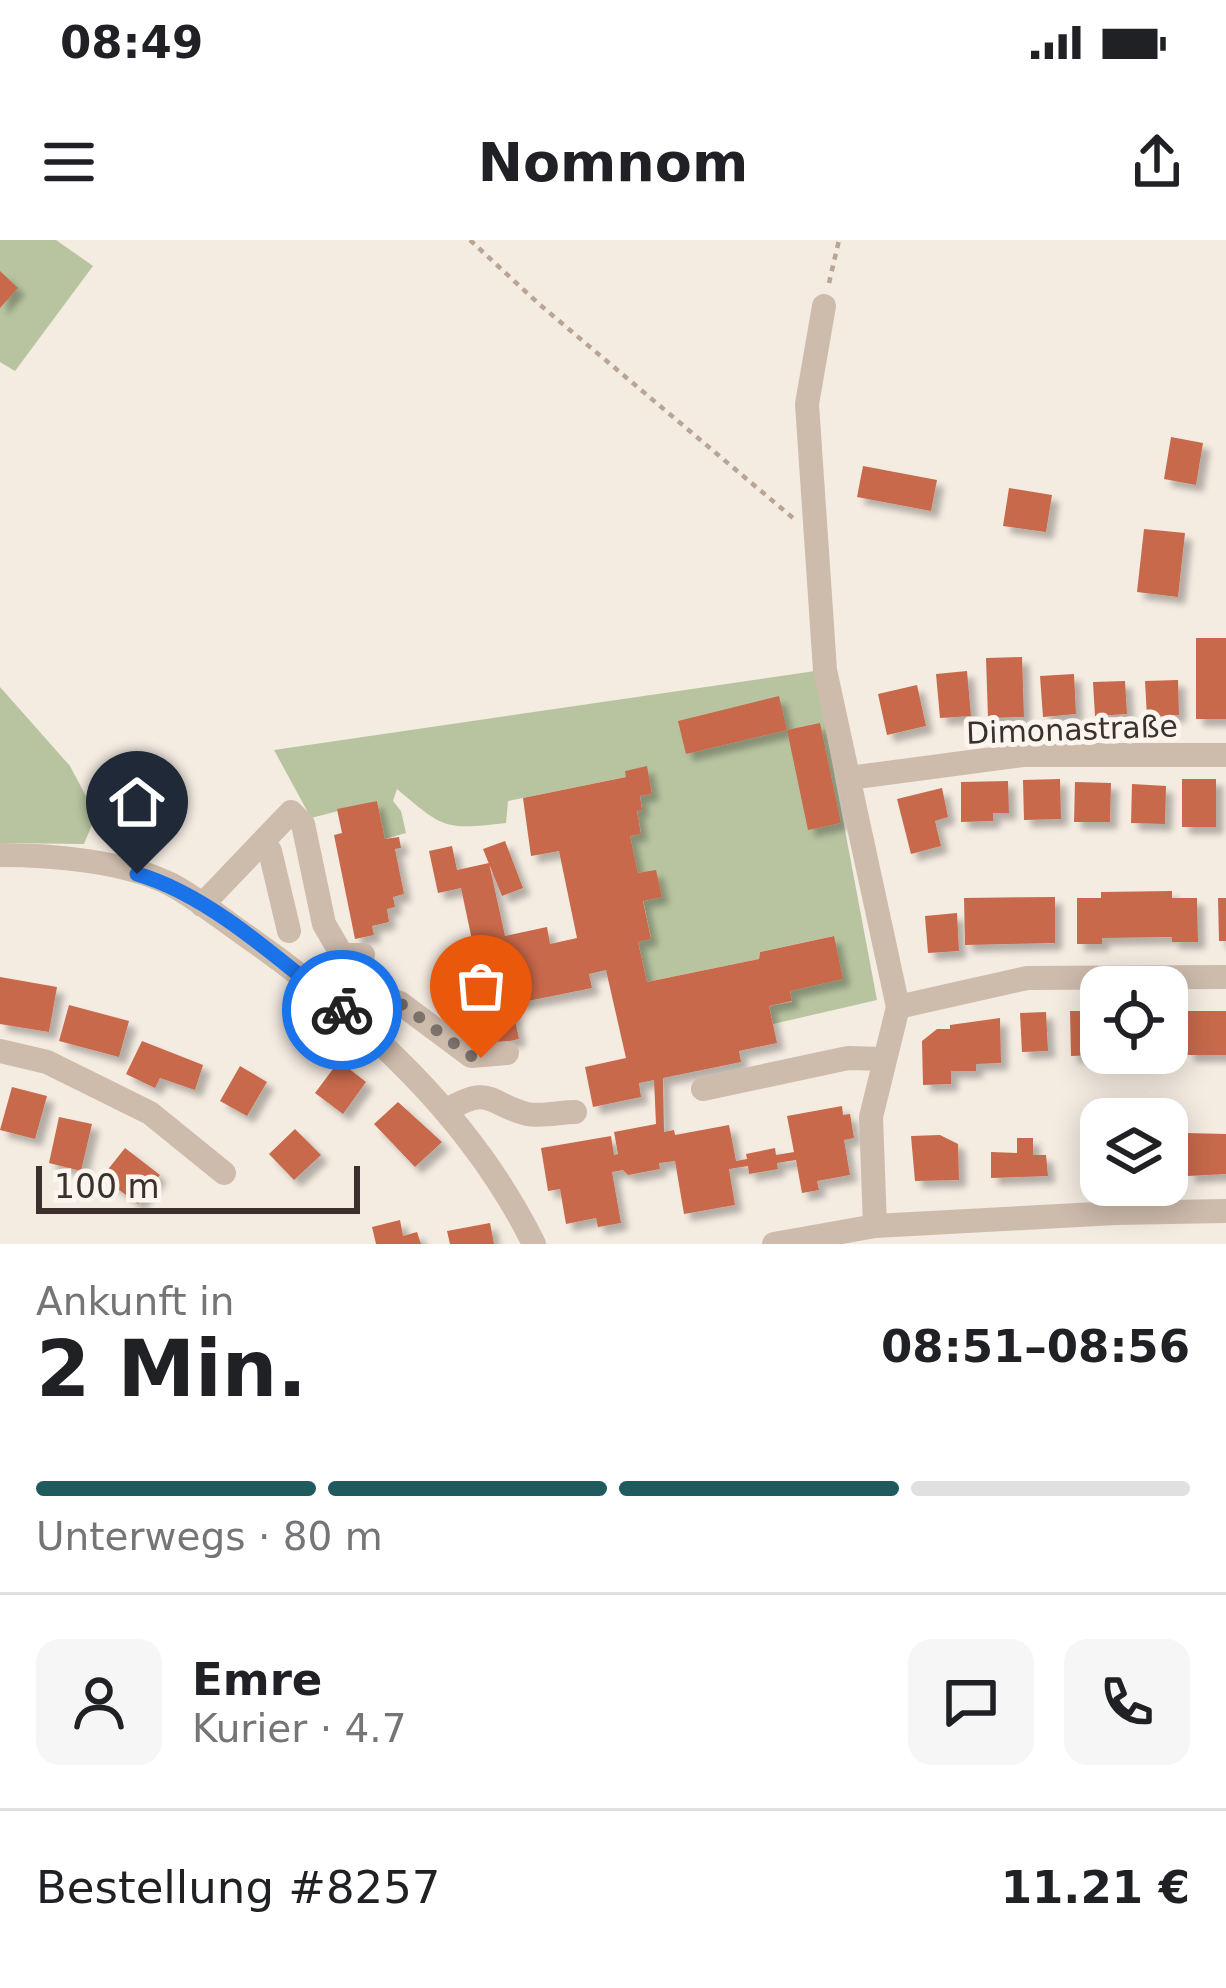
<!DOCTYPE html>
<html lang="de">
<meta charset="utf-8">
<style>
body{margin:0;font-family:"DejaVu Sans",sans-serif;background:#f6f6f6;color:#202124;height:100vh;display:flex;flex-direction:column;font-size:45px;white-space:nowrap}
*{box-sizing:border-box;margin:0}
p{font-size:39px;color:#757577}
.icon{flex:none;width:66px;height:66px;fill:none;stroke:currentColor;stroke-width:2;stroke-linecap:round;stroke-linejoin:round}
.map{position:relative;height:1004px;overflow:hidden}
.panel{display:flex;flex-direction:column;background:#fff;flex:1}
.panel>*{flex:none}
.tools{position:absolute;left:1080px;top:726px;display:grid;gap:24px}
.tools a{display:grid;place-items:center;width:108px;height:108px;border-radius:24px;background:#fff;box-shadow:0 6px 30px #0003;font-size:60px}
.scale{position:absolute;left:36px;bottom:30px;width:324px;box-sizing:border-box;padding-left:12px;border:6px solid #3b302b;border-top:0;font-size:33px;line-height:42px;white-space:nowrap;color:#3b302b;-webkit-text-stroke:9px #fbf5ee;paint-order:stroke}
.pin{position:absolute;display:grid;place-items:center;width:102px;height:102px;color:#fff;margin:-123px -51px;border-radius:50% 50% 50% 0;rotate:-45deg;box-shadow:0 0 12px #0007}
.pin .icon{rotate:45deg}
.courier{position:absolute;display:grid;place-items:center;width:120px;height:120px;margin:-60px;border:9px solid #1a73e8;border-radius:50%;background:#fff;color:#222;box-shadow:0 3px 15px #0007}
.head em{font-style:normal;font-weight:700}
.head div{display:flex;flex-direction:column-reverse}
.head{display:flex;align-items:center;justify-content:space-between;height:204px;padding:0 36px}
h1{font-size:78px;font-weight:700;line-height:90px}
.bar{display:grid;grid-template-columns:repeat(4,1fr);gap:18px 12px;align-content:center;height:144px;padding:0 36px}
.bar i{height:15px;border-radius:9px;background:#e0e0e0}
.bar .current{background:#1f5a5e}
.bar p{grid-column:span 4}
.line{display:flex;align-items:center;gap:30px;padding:0 36px;border-top:3px solid #e0e0e0}
.line div{flex:1}
.round{display:grid;place-items:center;flex:none;width:126px;height:126px;border-radius:24px;background:#f6f6f6}
.status{display:flex;justify-content:space-between;align-items:center;height:84px;padding:0 60px;background:#fff;direction:ltr}
.status svg{height:33px;fill:currentColor}
header{display:flex;justify-content:space-between;align-items:center;height:156px;padding:0 36px;background:#fff;font-size:54px;font-weight:700}
.map>svg:first-child{display:block}
.green{fill:#b8c4a0}
.building{fill:#c8694b;filter:url(#shadow)}
.lines{fill:none;stroke-linecap:round;stroke-linejoin:round}
.path{stroke:#b9a596;stroke-width:4.5;stroke-dasharray:6 6;stroke-linecap:butt}
.minor{stroke:#cdbbac;stroke-width:24}
.done{stroke:#7c716b;stroke-width:12;stroke-dasharray:0 21.6}
.route{stroke:#1a73e8;stroke-width:15}
.labels{text-anchor:middle;stroke-width:10;stroke-linejoin:round;paint-order:stroke}
.street-label{font-size:30px;fill:#3b302b;stroke:#fbf5ee}
</style>
<div class="status"><b>08:49</b><svg viewBox="0 0 49 12"><path d="M0 12V9h3v3zM5 12V6h3v6zM10 12V3h3v9zM15 12V0h3v12zM26 1h20v11H26zM47 4h2v5h-2z"/></svg></div>
<header><svg class="icon" aria-label="menu" viewBox="0 0 24 24"><path d="M4 6h16M4 12h16M4 18h16"/></svg>Nomnom<svg class="icon" aria-label="share" viewBox="0 0 24 24"><path d="M12 15V3M7 8l5-5 5 5M5 13v7h14v-7"/></svg></header>
<div class="map">
<svg width="1226" height="1004" viewBox="0 0 1226 1004">
<defs>
<filter id="shadow"><feDropShadow dx="7" dy="7" stdDeviation="3" flood-color="#0004"/></filter>
</defs>
<rect width="100%" height="100%" fill="#f4ebe1"/>
<!-- green -->
<path class="green" d="M0,0H56L93,26L15,131L0,122Z
M815,431L877,760L773,784L769,766L792,762L790,751L833,696L760,712L759,719L647,742L638,702L651,698L630,596L641,593L637,571L642,569L640,556L652,553L646,527L626,531V537L508,561L506,583C445,590 444,589 397,549L393,561L401,571L406,593L385,599L377,561L311,578L274,510Z
M0,447L70,526L96,575L84,604L0,603Z"/>
<!-- building -->
<path class="building" d="M0,31L18,48L0,68Z
M1171,197L1203,203L1196,245L1164,239Z
M863,226L937,240L931,271L857,257Z
M1009,248L1052,255L1046,292L1003,286Z
M1144,289L1185,293L1178,357L1137,352Z
M1196,398H1226V479H1196Z
M1022,417L1024,477L988,478L986,418Z
M967,431L971,476L940,478L936,434Z
M1074,434L1076,474L1043,477L1040,436Z
M1178,440L1179,475L1147,477L1145,441Z
M1125,441L1127,474L1095,476L1093,442Z
M917,445L926,486L887,495L878,454Z
M779,456L787,490L820,483L841,583L808,590L787,490L686,514L678,481Z
M647,526L652,554L640,556L642,570L637,571L641,594L630,596L638,633L656,630L662,657L643,661L651,699L638,702L647,742L759,719L760,712L834,696L843,739L790,751L792,761L769,766L777,803L739,811L741,822L663,838L664,892L674,890L675,895L729,885L736,921L747,919L746,914L775,908L776,915L794,912L787,876L842,866L843,875L850,874L854,898L844,900L850,935L817,941L819,950L802,953L796,920L777,923L778,929L749,934L748,926L729,929L735,965L684,974L675,921L659,923L660,929L628,935L623,930L612,932L621,983L598,987L596,978L566,984L560,949L548,951L541,908L611,896L614,915L618,914L614,892L656,884L654,840L639,843L641,857L593,867L585,827L626,818L606,730L589,734L592,748L518,763L516,754L510,756L519,799L486,806L467,721L476,719L461,648L438,653L429,611L452,606L457,630L489,623L505,696L547,687L550,704L577,698L559,611L531,616L523,558L626,537L625,531Z
M1060,539L1061,579L1024,580L1023,540Z
M1182,539H1216V587H1182Z
M1008,541L1009,573H993V581L961,582V542Z
M1075,542L1111,543L1110,582H1074Z
M1132,544L1166,546L1165,584L1131,583Z
M942,548L948,577L935,581L941,606L911,614L897,559Z
M377,561L385,599L399,597L401,608L395,609L404,654L393,657L395,667L387,669L389,682L372,686L374,695L355,699L334,595L342,593L337,569Z
M505,601L523,648L502,656L483,609Z
M1172,651V658H1197L1198,702H1172V697L1102,698V704H1077V658H1101V652Z
M1055,657V703L965,705L964,658Z
M1218,658H1226V701H1219Z
M957,673L959,711L928,713L925,676Z
M0,737L57,747L49,792L0,784Z
M69,765L129,781L119,817L59,801Z
M1070,771H1101V815L1071,816Z
M1186,771H1226V815H1187Z
M1046,772L1048,811L1022,812L1020,773Z
M1000,778L1001,823L976,824V831H951V844L923,845L922,801L937,789H950V785Z
M142,801L203,825L195,850L160,838L155,848L126,834Z
M339,821L366,842L343,874L315,853Z
M240,826L267,842L247,876L220,861Z
M12,847L47,856L35,899L0,890Z
M398,862L442,902L415,927L374,884Z
M59,877L92,884L81,931L49,923Z
M295,889L321,915L294,940L269,914Z
M1186,893L1226,894V934L1188,936Z
M940,895L958,904L959,940L915,941L911,896Z
M1017,898H1033V915H1046L1048,936L991,938V912L1017,913Z
M125,908L160,935L138,964L102,937Z
M400,980L403,996L417,992L421,1004H376L372,987Z
M490,983L494,1004H450L447,991Z"/>
<g class="lines">
<!-- path -->
<path class="path" d="M470,0L539,64L793,278
M829,43L839,0"/>
<!-- minor -->
<path class="minor" d="M824,66L807,164L825,430L898,767L871,877L875,986
M849,538L1023,515H1226
M262,603L270,611L289,691
M0,615C51,615 126,621 172,645C198,659 223,680 248,697C363,778 471,876 534,1004
M202,665L291,572L303,584L324,684L342,715H363
M898,767L1027,738L1226,737
M342,770L379,755L400,763L471,816L507,813
M0,811L47,822L150,873L224,933
M703,849L848,818L885,819
M447,870C491,844 488,864 527,874C541,877 561,872 575,872
M774,1004L875,986L1115,973L1226,971"/>
</g>
<g class="lines">
<!-- done -->
<path class="done" d="M342,770L379,755L400,763L471,816L481,818"/>
<!-- route -->
<path class="route" d="M137,634C210,655 283,723 342,770"/>
</g>
<g class="labels">
<!-- street labels -->
<g class="street-label">
<text transform="translate(1072 490) rotate(-2)" y="10">Dimonastraße</text>
</g>
</g>
</svg>
<div class="tools">
<a><svg class="icon" aria-label="locate" viewBox="0 0 24 24"><circle cx="12" cy="12" r="6"/><path d="M12 2v4M12 18v4M2 12h4M18 12h4"/></svg></a>
<a><svg class="icon" aria-label="layers" viewBox="0 0 24 24"><path d="M12 4l9 5-9 5-9-5zM3 14l9 5 9-5"/></svg></a>
</div>
<div class="scale">100 m</div>
<div class="pin" style="left:481px;top:818px;background:#ea580c"><svg class="icon" aria-label="bag" viewBox="0 0 24 24"><path d="M5 8h14l-1 12H6zM9 8a3 3 0 0 1 6 0"/></svg></div>
<div class="pin" style="left:137px;top:634px;background:#1f2937"><svg class="icon" aria-label="home" viewBox="0 0 24 24"><path d="M3 11l9-7 9 7M6 9v11h12V9"/></svg></div>
<div class="courier" style="left:342px;top:770px"><svg class="icon" aria-label="bike" viewBox="0 0 24 24"><circle cx="6" cy="16" r="4"/><circle cx="18" cy="16" r="4"/><path d="M6 16l4-8h5l3 8M10 8l3 8H6M13 5h3"/></svg></div>
</div>
<section class="panel">
<div class="head"><div><h1>2 Min.</h1><p>Ankunft in</p></div><em>08:51–08:56</em></div>
<div class="bar"><i class="current"></i><i class="current"></i><i class="current"></i><i></i><p>Unterwegs · 80 m</p></div>
<div class="line" style="height:216px"><a class="round"><svg class="icon" aria-label="person" viewBox="0 0 24 24"><circle cx="12" cy="8" r="4"/><path d="M4 21q1-7 8-7t8 7"/></svg></a><div><b>Emre</b><p>Kurier · 4.7</p></div><a class="round"><svg class="icon" aria-label="chat" viewBox="0 0 24 24"><path d="M4 5h16v11H9l-5 4z"/></svg></a><a class="round"><svg class="icon" aria-label="phone" viewBox="0 0 24 24"><path d="M5 4h4l2 5-3 2q2 4 5 5l2-3 5 2v4C11 20 4 13 5 4z"/></svg></a></div>
<div class="line" style="height:156px"><div>Bestellung #8257</div><b>11.21 €</b></div>
</section>
